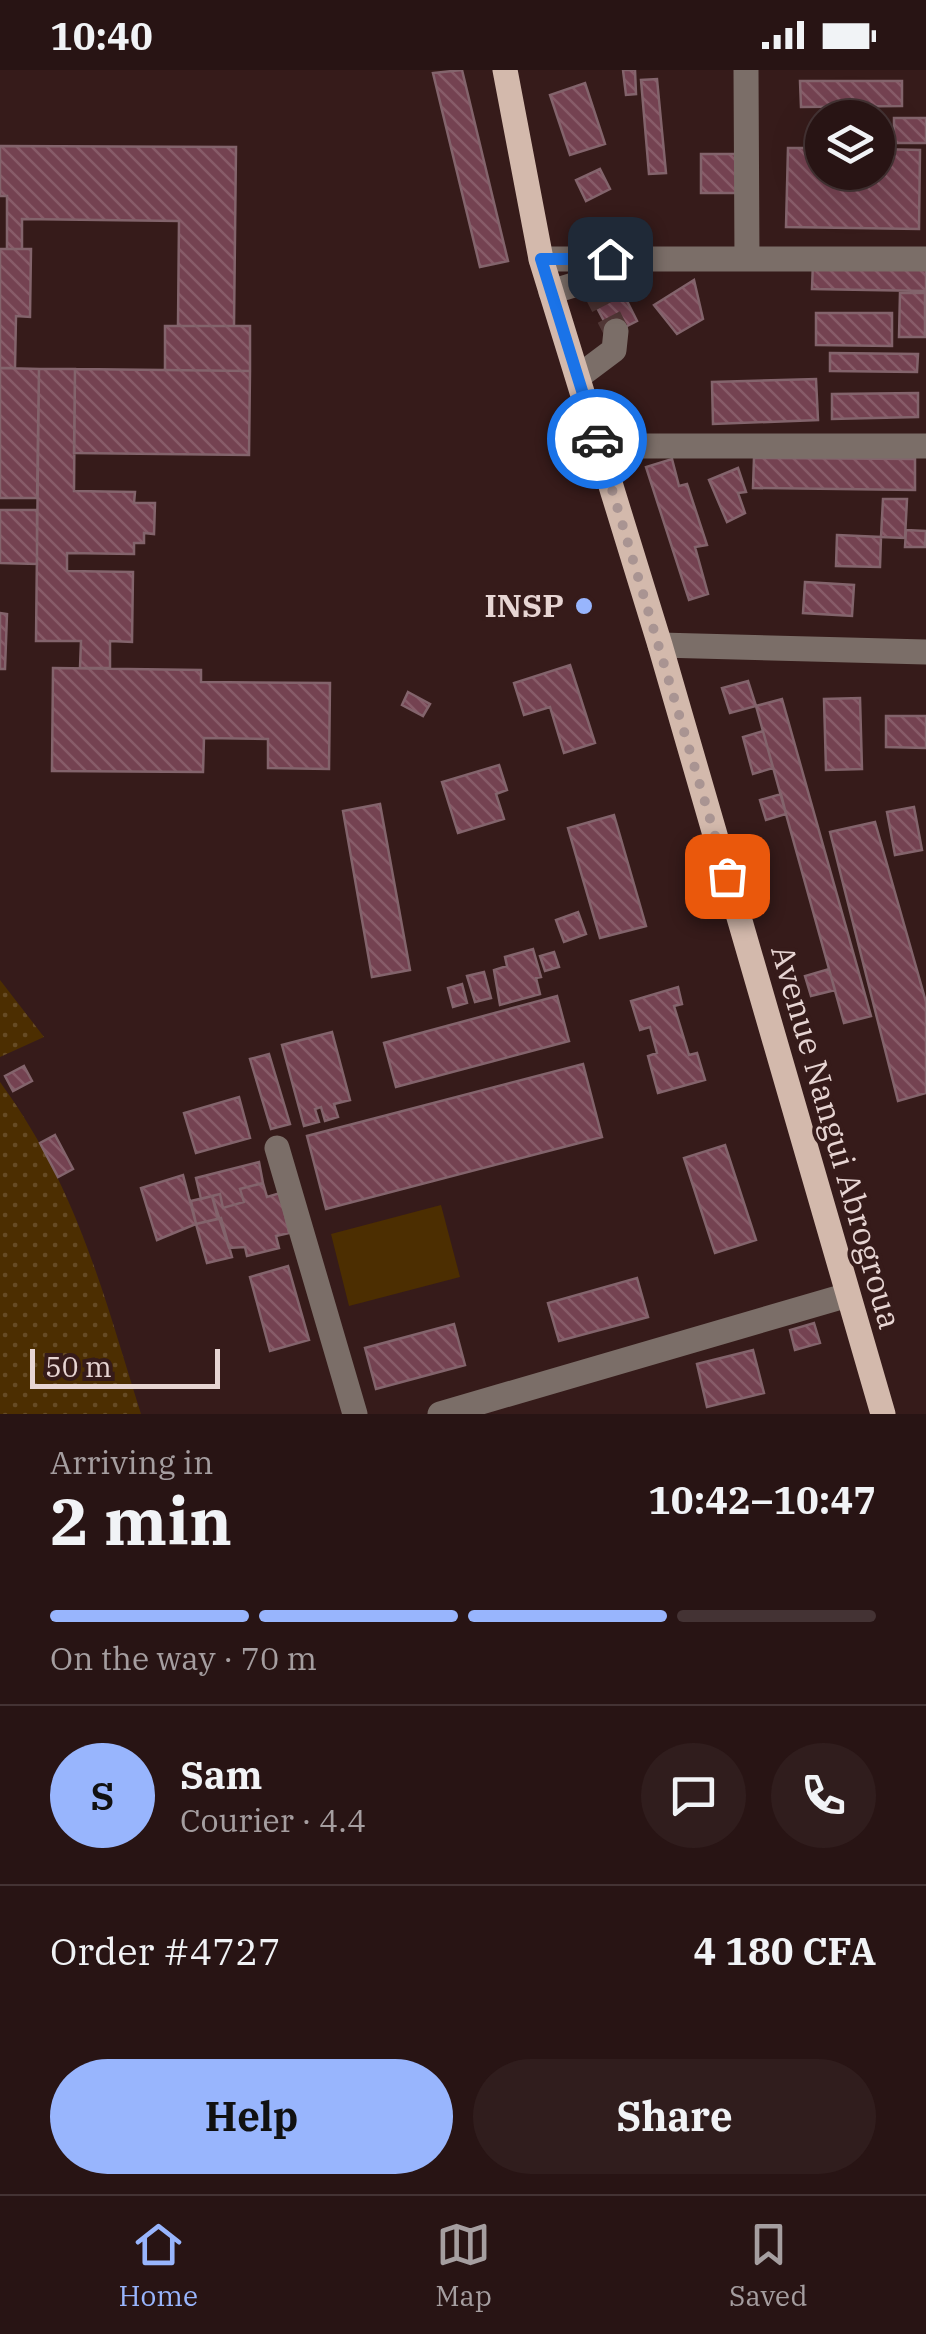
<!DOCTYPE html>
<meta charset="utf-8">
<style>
body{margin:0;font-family:"IBM Plex Serif",serif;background:#301d1d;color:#f1f3f6;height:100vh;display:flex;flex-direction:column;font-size:38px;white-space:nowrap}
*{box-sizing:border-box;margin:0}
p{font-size:32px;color:#a59ea0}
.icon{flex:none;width:55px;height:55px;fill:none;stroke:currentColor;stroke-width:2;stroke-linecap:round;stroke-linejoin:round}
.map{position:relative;height:1344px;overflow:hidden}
.panel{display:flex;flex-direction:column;background:#281414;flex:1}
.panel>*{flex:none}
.buttons{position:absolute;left:805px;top:30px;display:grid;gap:20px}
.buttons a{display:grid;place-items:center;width:90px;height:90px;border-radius:50%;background:#281414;box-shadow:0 10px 40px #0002,0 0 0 2px #443334;font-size:50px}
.scale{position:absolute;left:30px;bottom:25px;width:190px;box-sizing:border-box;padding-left:10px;border:5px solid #e7d5d3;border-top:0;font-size:28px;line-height:35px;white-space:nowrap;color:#e7d5d3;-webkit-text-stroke:8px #361b1a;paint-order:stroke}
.pin{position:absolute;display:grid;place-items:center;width:85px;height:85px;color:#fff;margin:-42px;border-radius:20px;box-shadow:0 5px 15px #0006}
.courier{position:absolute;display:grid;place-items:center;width:100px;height:100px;margin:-50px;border:8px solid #1a73e8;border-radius:50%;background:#fff;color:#222;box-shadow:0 2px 12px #0007}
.headline em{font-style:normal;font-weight:800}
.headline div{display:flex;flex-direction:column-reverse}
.headline{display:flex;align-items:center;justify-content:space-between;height:170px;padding:0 50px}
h1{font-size:65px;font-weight:800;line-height:75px}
.bar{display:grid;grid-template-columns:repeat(4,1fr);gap:15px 10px;align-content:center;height:120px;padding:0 50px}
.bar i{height:12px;border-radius:8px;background:#443334}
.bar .on{background:#98b5fd}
.bar p{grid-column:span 4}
.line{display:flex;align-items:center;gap:25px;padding:0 50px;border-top:2px solid #443334}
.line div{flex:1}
.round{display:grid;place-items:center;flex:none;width:105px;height:105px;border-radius:52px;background:#301d1d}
.action{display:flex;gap:20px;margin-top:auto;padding:20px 50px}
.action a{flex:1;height:115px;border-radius:60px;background:#98b5fd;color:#111;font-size:40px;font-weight:800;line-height:115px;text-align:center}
.action a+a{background:#301d1d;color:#f1f3f6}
.status{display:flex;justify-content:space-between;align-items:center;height:70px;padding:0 50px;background:#281414;direction:ltr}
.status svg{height:28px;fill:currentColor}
.dock{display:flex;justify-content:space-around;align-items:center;height:140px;border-top:2px solid #443334;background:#281414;font-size:28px;color:#a59ea0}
.dock a{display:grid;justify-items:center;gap:5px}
.dock .on{color:#98b5fd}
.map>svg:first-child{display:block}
.grass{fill:url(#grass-dots)}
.pitch{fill:#4c2e01}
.building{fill:url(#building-back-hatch);stroke:#83646c;stroke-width:2.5}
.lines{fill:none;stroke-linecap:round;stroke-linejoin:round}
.minor-tunnel{stroke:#513736;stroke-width:25;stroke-dasharray:25 12;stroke-linecap:butt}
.minor{stroke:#7b6e68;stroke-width:25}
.major{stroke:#d3b9ac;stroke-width:25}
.done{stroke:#a99492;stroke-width:10;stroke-dasharray:0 18}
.route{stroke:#1a73e8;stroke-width:12}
.poi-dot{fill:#98b5fd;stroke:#361b1a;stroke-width:4}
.labels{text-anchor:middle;stroke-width:8;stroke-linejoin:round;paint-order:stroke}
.poi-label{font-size:32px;font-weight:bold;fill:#e7d5d3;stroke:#361b1a;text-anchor:end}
.street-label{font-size:32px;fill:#e7d5d3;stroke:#361b1a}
</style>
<div class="status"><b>10:40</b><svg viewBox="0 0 49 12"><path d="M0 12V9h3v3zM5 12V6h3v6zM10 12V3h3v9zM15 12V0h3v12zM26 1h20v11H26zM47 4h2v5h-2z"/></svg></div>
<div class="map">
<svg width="926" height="1344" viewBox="0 0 926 1344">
<defs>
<pattern id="grass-dots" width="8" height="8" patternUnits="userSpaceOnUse" patternTransform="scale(2.5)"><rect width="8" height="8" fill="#4c2e01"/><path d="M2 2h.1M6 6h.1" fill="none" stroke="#664b25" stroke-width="1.8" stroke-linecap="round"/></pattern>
<pattern id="building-back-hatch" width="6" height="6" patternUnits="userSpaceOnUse" patternTransform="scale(2.5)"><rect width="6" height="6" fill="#744251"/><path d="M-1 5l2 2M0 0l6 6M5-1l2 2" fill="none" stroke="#885c69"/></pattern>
</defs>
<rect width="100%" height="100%" fill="#361b1a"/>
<!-- grass -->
<path class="grass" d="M0,910L44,967L0,987Z
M0,1012C77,1117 103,1223 141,1344H0Z"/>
<!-- pitch -->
<path class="pitch" d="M441,1135L460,1207L349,1236L331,1164Z"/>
<!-- building -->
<path class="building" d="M462,0L508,191L480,197L433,3Z
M623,0H635L636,24L626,25Z
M657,9L666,103L649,104L641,10Z
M800,11H902V36L801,37Z
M585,13L605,74L570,85L550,25Z
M835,40H870V48H835Z
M894,48H926V73H894Z
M0,76L236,77L234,256H178L179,151L22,149V179H7V126H0Z
M788,78H822V102H878V79L920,80L919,159L786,157Z
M701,84H738V123H701Z
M600,99L610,119L586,131L576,110Z
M0,179H31L30,247L16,246L15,298H0Z
M813,192L926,194V221L812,219Z
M613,203L637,251L611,264L586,217Z
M694,210L703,249L677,264L654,235Z
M900,223H925V267H899Z
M816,243H892V276L816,275Z
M165,256H250V301L165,300Z
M830,283L918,284L917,302L830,301Z
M0,298L39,299L37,428H0Z
M39,299H75L74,421L135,422L134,433H155L154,464L144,463V473H134V484L67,483V501L133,502L132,572L110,571V598H80L81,571H36Z
M75,299L250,301L249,385L74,383Z
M816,309L818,350L713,354L712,312Z
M918,323V347L832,349V324Z
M754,388L915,389V420L753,418Z
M672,389L679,416L687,414L707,475L695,477L708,524L689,530L646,397Z
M738,398L746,422L738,423L745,443L727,452L709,410Z
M883,429H907L905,468L881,467Z
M0,440H37V494L0,493Z
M906,460L926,461L925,477H905Z
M837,465L881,467L880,497L836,496Z
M805,512L854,515L852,546L803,543Z
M0,543L7,544L5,599H0Z
M570,595L595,673L564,683L550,637L524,645L514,613Z
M53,598L201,600V612L330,613L329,699L268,698V669L204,668L203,702L52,701Z
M748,611L756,636L730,643L722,618Z
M408,622L430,634L423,646L402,635Z
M860,628L862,699L826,700L824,629Z
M782,629L871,946L844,953L756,636Z
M886,646H926V678L886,677Z
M763,661L773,698L753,704L743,667Z
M499,695L507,720L496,724L504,749L458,763L442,712Z
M781,724L786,744L766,750L760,730Z
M380,734L410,900L372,907L343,741Z
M914,737L922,780L895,785L887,742Z
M614,745L646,856L600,868L568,758Z
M875,752L926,932V1023L898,1031L830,762Z
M578,842L586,864L564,872L556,850Z
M533,879L541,907L536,908L540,924L500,935L494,900L507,896L505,887Z
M554,882L559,897L545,901L540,886Z
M829,899L835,920L811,926L805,906Z
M484,902L491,928L475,932L467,906Z
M462,914L467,933L453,937L448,918Z
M678,917L682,934L674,936L689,985L697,983L705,1010L658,1023L648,986L657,983L650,957L640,960L631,931Z
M557,926L569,971L396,1017L384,973Z
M332,962L350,1030L334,1034L338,1047L325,1051L321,1037L315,1039L319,1052L304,1056L282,975Z
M269,984L290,1054L271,1059L250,989Z
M583,994L602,1067L326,1139L307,1066Z
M24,996L32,1011L13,1021L5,1006Z
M239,1027L250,1068L196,1083L184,1043Z
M55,1065L73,1099L58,1107L40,1073Z
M725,1075L756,1170L715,1183L684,1088Z
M259,1092L263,1113L240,1119L244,1132L223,1138L220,1124L201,1129L196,1108Z
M183,1105L196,1154L157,1170L141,1118Z
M263,1113L267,1127L280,1123L289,1163L276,1166L279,1178L247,1186L245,1177L229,1178L212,1126L220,1124L223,1138L244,1132L240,1119Z
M212,1126L218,1149L196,1154L191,1131Z
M221,1148L232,1187L207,1193L196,1154Z
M288,1196L309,1270L270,1281L250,1207Z
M637,1208L648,1247L559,1271L548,1233Z
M814,1253L820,1273L795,1280L790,1260Z
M454,1254L465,1295L376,1319L365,1278Z
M753,1280L764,1323L707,1337L697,1294Z"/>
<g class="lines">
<!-- minor-tunnel -->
<path class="minor-tunnel" d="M592,214L616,261"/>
<!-- minor -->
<path class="minor" d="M746,0L747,189
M541,189H926
M551,222L580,213L592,214
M578,307L614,280L616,261
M599,376H926
M660,575L926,582
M277,1078L355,1344
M440,1344L848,1225"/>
<!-- major -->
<path class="major" d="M505,0L541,189L660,575L883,1344"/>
</g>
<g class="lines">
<!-- done -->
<path class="done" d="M597,369L727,806"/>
<!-- route -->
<path class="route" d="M597,369L541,189H610"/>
</g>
<!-- markers -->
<circle class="poi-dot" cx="584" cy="536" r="10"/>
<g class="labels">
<!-- poi labels -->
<g class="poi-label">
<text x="564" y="547">INSP</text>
</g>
<!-- street labels -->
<g class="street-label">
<text transform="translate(836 1067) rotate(74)" y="11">Avenue Nangui Abrogroua</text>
</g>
</g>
</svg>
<div class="buttons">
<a><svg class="icon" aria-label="layers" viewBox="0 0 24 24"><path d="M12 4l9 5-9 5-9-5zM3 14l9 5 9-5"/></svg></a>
</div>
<div class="scale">50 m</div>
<div class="pin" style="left:727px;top:806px;background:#ea580c"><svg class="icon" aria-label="bag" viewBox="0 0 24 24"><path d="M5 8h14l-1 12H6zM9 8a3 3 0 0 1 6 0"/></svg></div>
<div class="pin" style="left:610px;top:189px;background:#1f2937"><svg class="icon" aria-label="home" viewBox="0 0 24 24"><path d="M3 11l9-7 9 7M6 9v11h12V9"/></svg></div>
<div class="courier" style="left:597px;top:369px"><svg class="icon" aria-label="car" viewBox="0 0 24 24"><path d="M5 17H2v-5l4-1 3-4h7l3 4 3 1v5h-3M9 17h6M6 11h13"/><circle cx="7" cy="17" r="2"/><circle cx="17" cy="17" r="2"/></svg></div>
</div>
<section class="panel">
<div class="headline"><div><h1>2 min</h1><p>Arriving in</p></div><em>10:42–10:47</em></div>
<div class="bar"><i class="on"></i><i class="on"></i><i class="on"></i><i></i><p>On the way · 70 m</p></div>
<div class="line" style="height:180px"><b class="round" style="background:#98b5fd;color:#111">S</b><div><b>Sam</b><p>Courier · 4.4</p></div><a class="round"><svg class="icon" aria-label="chat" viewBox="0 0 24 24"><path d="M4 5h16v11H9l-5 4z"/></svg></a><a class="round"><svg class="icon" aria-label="phone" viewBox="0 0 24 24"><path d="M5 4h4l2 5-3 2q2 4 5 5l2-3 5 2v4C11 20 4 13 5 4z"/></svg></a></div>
<div class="line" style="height:130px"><div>Order #4727</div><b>4 180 CFA</b></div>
<div class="action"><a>Help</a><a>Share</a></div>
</section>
<nav class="dock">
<a class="on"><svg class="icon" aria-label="home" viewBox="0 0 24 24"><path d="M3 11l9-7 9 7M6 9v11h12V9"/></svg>Home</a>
<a><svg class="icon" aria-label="map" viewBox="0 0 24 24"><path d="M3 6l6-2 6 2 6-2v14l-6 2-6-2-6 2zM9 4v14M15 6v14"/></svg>Map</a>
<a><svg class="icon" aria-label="saved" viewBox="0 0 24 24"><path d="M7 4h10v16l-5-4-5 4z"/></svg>Saved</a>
</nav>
